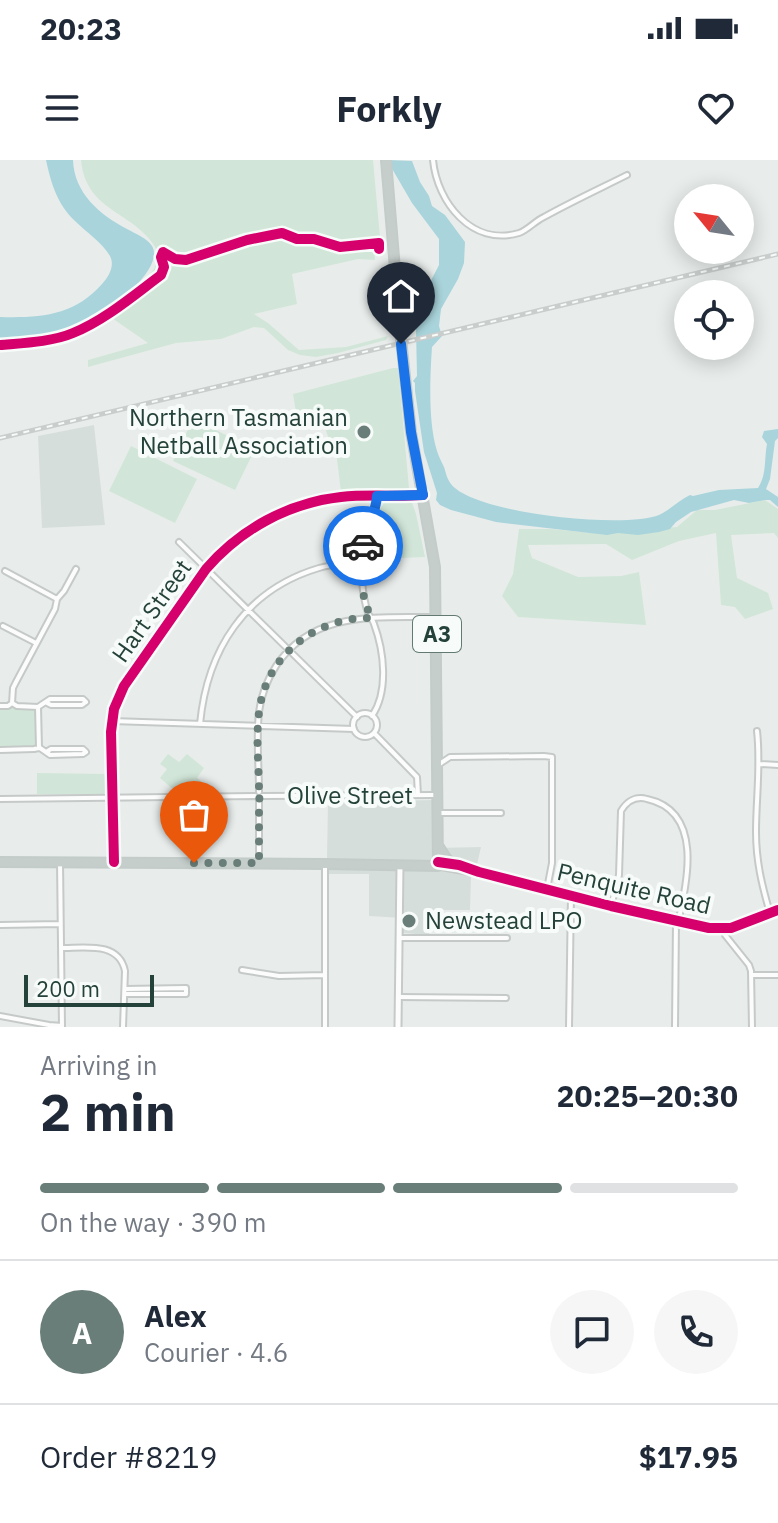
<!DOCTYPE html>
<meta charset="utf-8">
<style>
body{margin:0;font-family:"IBM Plex Sans",sans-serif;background:#f6f6f7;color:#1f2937;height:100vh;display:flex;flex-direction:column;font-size:30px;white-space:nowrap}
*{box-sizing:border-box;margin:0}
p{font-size:26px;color:#747a83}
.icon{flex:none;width:44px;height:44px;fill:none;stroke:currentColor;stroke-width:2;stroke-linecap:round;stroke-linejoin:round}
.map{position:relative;height:867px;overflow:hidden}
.details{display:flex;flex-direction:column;background:#fff;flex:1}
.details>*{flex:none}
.needle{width:52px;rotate:300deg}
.tools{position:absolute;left:674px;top:24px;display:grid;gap:16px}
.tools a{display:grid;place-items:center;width:80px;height:80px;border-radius:50%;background:#fff;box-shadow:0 4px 20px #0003;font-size:40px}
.scale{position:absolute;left:24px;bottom:20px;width:130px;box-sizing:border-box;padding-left:8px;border:4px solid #24423a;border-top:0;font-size:22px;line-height:28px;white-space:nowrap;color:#24423a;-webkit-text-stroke:6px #f7fbf9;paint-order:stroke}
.pin{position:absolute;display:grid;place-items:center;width:68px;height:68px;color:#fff;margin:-82px -34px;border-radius:50% 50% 50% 0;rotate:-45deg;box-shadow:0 0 8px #0007}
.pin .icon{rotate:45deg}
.courier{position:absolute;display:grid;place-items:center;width:80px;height:80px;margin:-40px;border:6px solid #1a73e8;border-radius:50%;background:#fff;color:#222;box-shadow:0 2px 10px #0007}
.overview em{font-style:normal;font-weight:700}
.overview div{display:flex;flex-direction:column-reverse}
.overview{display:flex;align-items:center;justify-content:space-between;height:136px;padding:0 40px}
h1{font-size:52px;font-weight:700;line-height:60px}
.bar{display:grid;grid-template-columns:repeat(4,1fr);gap:12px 8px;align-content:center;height:96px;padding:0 40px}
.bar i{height:10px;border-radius:6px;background:#e0e1e3}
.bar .current{background:#697e78}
.bar p{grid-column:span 4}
.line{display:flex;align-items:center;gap:20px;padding:0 40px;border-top:2px solid #e0e1e3}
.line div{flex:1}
.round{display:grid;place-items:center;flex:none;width:84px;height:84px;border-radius:42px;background:#f6f6f7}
.status{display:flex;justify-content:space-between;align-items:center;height:56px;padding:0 40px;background:#fff;direction:ltr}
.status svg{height:22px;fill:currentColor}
header{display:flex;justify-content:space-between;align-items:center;height:104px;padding:0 40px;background:#fff;font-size:36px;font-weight:700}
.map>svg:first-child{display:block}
.built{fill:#d6dedb}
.green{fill:#d1e6d8}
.water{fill:#a9d4db}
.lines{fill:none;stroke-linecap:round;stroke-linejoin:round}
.minor-casing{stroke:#c5cac8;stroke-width:8}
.tertiary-casing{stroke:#c5cac8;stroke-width:9}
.trunk-casing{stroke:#c3ccc9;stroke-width:12}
.minor{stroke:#fcfcfc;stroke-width:4}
.tertiary{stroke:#fcfcfc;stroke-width:5}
.trunk{stroke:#c6cecc;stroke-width:8}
.rail-casing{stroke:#c9cdcc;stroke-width:5}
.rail{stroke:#f7fbf9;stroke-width:2;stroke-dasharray:6;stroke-linecap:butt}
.cycleway-casing{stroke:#f7fbf9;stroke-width:15}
.cycleway{stroke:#d6006c;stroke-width:10}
.done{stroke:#697e78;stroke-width:8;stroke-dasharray:0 14.4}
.route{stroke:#1a73e8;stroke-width:10}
.poi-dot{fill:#697e78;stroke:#f7fbf9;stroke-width:3}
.labels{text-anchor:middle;stroke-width:8;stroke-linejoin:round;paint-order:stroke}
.shield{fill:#f7fbf9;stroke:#637a73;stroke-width:2}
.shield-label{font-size:22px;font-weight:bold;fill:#24423a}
.poi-label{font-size:24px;fill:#24423a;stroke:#f7fbf9;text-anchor:end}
.street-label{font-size:24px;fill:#24423a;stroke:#f7fbf9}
</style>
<div class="status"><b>20:23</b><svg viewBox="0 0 49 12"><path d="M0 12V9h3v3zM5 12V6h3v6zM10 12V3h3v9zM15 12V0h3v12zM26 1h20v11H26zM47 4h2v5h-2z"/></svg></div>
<header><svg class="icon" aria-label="menu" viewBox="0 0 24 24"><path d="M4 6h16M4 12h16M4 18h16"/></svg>Forkly<svg class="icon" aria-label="heart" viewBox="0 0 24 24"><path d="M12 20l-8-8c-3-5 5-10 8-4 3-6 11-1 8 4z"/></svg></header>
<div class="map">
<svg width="778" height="867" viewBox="0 0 778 867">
<rect width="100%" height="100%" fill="#e8edeb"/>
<!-- built -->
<path class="built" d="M94,265L105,365L42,368L38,276Z
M433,640L434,688L481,687L477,705L471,718L470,750H431L429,775L403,773V758L369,756V714H329L327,697L328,642Z"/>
<!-- green -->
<path class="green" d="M81,0H373L381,88L374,89L375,100L358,99L292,114L297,144L254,154L268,163L299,190L346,187L388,176L386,180L338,193L316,197L300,195L288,190L264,168L254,167L221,179L176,183L88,207V200L148,183L109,156L150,129L145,122L154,109L159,94C138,50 86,55 81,0Z
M393,208H398L409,328L341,332L336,291L330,282L325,268L299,270L293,234Z
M193,259L255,289L235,330L173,301Z
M131,286L197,319L175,363L109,331Z
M386,340H411L416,354L425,397L401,398L384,404L366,392L376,355Z
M765,340L778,349V378L774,373L731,375L737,418L768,433L773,449L745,459L735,447L721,445L716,373L679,381L632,400L606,384L528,385L532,398L578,417L621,416L639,412L646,465L518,457L502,436L513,414L519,369H551L592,373L677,367L697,350H715Z
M13,546L36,549L37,584L35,587H0V548Z
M168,594L179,602L187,594L204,608L197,618L204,624L198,632H195L186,624L180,631H175L160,618L167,609L160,604Z
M37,613L107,614L108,629L104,634H37Z"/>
<!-- water -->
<path class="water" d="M46,0H73C74,33 100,55 127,69C136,74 147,78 152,86C164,106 120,142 105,152C90,162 61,175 43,178C29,181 14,181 0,181V157C40,158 74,156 102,124C109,116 115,106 110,96C102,82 86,72 75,61C57,44 51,23 46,0Z
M387,0L412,1L420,22L429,36L432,46L445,55L465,82L464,103L458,119L441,149L439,166L442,176L432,187C430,217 428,262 437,291C439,297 441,301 444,307C446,313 447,319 451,324C474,354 625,369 659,355C670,350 679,340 690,335L693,336L719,330L758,328C767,314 764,299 767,284L762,277L764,271L778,269V278L775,281L770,319L766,329L778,337V347L770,340H765L749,343L734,340L691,352L676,362L670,369L659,372L638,375L618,373L607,375L496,362L451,350L440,345L436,340L437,333L424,292L415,231V223L413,221L417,216L416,169L423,136L439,105V79L412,43Z"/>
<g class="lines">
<defs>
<path id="minor" d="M433,0C437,42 472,87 519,73C528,70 535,61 544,57C571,42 599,29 627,15
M179,382L357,557
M5,411L57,439
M3,466L36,483
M47,543L51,545H82L86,542
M0,546H8L12,543L13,528L16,522L55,449L57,439L64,431L76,409
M38,547L50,539H83L86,542
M353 565a12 12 0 1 1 24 0a12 12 0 1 1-24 0Z
M372,556C389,531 384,491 374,464C373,460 370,457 368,453C365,444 363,432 362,422C361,403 362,384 368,366C371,355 376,346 377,336
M112,561L354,569
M200,564C207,490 245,430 319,408C333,404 347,403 361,401
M757,571C761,605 756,638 756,672C756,701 762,726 770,753
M374,573L417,617L418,635
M40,588L50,595L83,594L86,592
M0,590L34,589L39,588L38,547L17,546L12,543
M46,592L51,589H83L86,592
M760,604L778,605
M438,605L450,597L544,596L552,597V703L547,729
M259,632C259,606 256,578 259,552C261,535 267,520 276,506C313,450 376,458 434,457
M262,636L435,635
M0,639L255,636
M259,639V703
M439,653H501
M60,702L62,867
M114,702L111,572L114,549L124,526L206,409C241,369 288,344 340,337C367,334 394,336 421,335
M325,705V867
M611,746L619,715L621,651C627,641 636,636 647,639C703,651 688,721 678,762
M0,765L60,764
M723,769L725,775L749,805L751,811L752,867
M399,778H507
M61,788C84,788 119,781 125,811L123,867
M242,810L279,816L325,815
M751,815H778
M125,829L186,828V834H125
M399,837L506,838
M0,856L49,865L62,866
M569,867L571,735
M675,867L676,761"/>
<path id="tertiary" d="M451,704L611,746L709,768H731L778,750
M438,706L466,711
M398,867L400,705"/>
<path id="trunk" d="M439,687L446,698L453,704
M0,702L325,704L438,706L435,407L411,272L400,170L386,0"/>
</defs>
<!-- minor casing -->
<use href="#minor" class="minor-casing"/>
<!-- tertiary casing -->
<use href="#tertiary" class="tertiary-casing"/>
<!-- trunk casing -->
<use href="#trunk" class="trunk-casing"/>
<!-- minor -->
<use href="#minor" class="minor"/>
<!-- tertiary -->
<use href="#tertiary" class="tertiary"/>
<!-- trunk -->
<use href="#trunk" class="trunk"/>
<defs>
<path id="rail" d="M0,278L778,94"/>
</defs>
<!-- rail casing -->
<use href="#rail" class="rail-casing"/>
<!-- rail -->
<use href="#rail" class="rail"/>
<defs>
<path id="cycleway" d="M0,185C23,183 52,182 73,173C105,160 134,135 161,115L164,107L161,97L163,92L175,99L186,100L247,80L282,73L297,79H314L340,87L379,83V89
M114,702L111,572L114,549L124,526L206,409C241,369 288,343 341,337C368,334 396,337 423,335
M438,702L459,705L479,712L611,746L709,768H731L778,750"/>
</defs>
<!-- cycleway casing -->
<use href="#cycleway" class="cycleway-casing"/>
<!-- cycleway -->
<use href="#cycleway" class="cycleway"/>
</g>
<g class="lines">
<!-- done -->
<path class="done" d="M194,703H259V639L262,635L259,632C259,604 255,574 260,546C269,493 319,456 372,458C360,438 360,409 363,386"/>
<!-- route -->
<path class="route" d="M363,386C367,369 376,352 377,336L423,335L411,272L401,184"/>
</g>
<!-- markers -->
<g class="poi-dot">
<circle cx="364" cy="272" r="8"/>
<circle cx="409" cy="761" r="8"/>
</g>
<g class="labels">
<!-- shield labels -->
<rect class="shield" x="413" y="456" width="48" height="36" rx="6"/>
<g class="shield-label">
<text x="437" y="482">A3</text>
</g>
<!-- poi labels -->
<g class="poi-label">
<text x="348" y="266">Northern Tasmanian<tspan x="348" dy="28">Netball Association</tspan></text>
<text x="425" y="769" text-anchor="start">Newstead LPO</text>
</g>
<!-- street labels -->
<g class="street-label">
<text transform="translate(152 451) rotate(-55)" y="8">Hart Street</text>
<text x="350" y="644">Olive Street</text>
<text transform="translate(634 729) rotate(13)" y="8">Penquite Road</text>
</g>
</g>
</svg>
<div class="tools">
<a><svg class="needle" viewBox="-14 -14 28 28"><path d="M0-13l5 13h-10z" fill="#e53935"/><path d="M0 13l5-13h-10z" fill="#747a83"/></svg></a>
<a><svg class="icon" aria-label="locate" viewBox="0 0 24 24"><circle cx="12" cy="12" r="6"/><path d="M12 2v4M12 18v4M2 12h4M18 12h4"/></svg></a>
</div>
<div class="scale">200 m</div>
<div class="pin" style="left:194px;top:703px;background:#ea580c"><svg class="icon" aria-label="bag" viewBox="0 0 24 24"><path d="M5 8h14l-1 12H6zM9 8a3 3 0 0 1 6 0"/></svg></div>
<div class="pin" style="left:401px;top:184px;background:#1f2937"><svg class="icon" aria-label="home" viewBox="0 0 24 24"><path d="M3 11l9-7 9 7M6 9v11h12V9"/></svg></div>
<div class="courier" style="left:363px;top:386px"><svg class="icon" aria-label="car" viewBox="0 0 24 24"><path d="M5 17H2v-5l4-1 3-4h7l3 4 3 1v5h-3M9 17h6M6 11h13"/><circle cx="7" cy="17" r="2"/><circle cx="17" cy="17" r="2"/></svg></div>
</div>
<section class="details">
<div class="overview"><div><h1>2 min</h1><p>Arriving in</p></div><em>20:25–20:30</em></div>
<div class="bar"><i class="current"></i><i class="current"></i><i class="current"></i><i></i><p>On the way · 390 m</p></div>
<div class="line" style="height:144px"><b class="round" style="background:#697e78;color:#fff">A</b><div><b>Alex</b><p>Courier · 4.6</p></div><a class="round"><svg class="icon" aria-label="chat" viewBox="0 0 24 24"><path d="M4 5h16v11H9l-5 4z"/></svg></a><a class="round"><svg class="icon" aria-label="phone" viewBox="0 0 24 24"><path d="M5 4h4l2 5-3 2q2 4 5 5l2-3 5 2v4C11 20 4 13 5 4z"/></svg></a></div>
<div class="line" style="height:104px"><div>Order #8219</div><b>$17.95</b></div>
</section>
